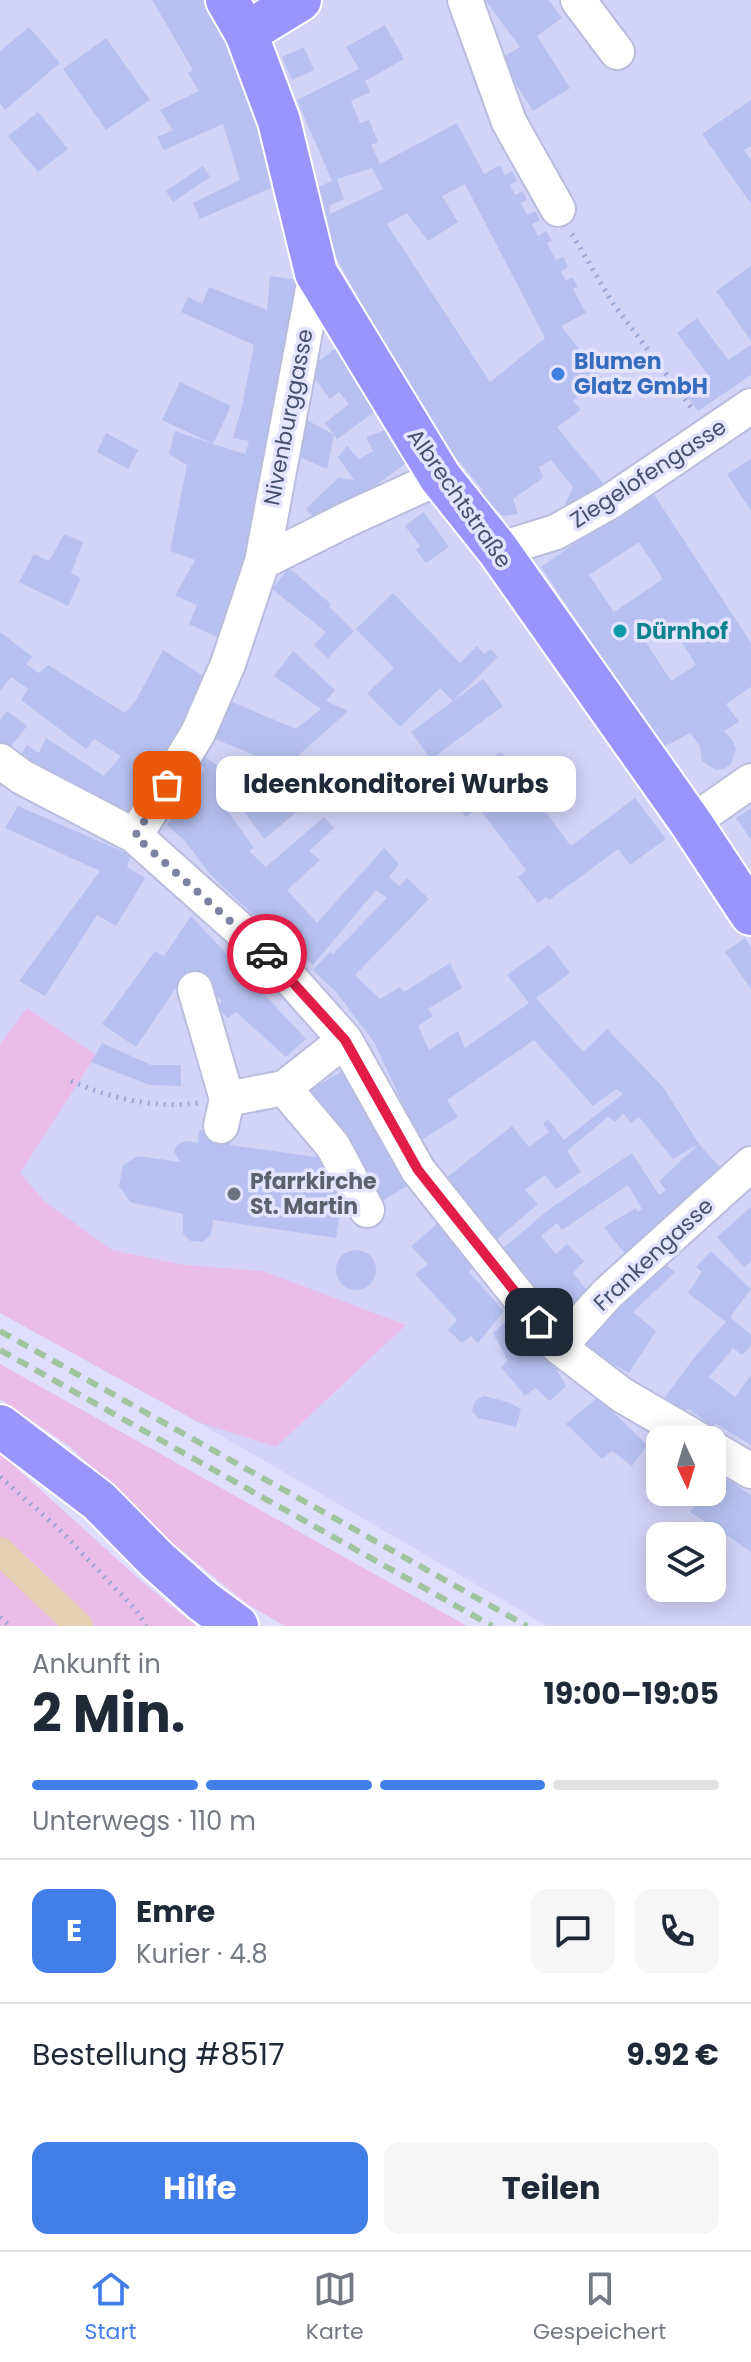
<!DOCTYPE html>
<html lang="de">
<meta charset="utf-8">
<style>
body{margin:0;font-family:Poppins,sans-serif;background:#f6f6f7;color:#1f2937;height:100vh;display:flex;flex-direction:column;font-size:30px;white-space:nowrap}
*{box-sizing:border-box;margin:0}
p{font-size:26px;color:#747a83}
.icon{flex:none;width:44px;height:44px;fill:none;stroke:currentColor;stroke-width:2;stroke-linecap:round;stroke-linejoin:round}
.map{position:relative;height:1626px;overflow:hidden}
.details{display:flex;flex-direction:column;background:#fff;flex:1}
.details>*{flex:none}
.needle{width:52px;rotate:176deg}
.tools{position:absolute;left:646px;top:1426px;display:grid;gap:16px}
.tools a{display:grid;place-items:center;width:80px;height:80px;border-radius:16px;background:#fff;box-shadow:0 4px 20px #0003;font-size:40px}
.pin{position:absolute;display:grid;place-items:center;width:68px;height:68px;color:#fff;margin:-34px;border-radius:16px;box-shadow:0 4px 12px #0006}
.courier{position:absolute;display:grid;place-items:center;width:80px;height:80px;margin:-40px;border:6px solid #e11d48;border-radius:50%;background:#fff;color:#222;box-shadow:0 2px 10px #0007}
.bubble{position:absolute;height:56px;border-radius:16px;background:#fff;box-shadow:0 4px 20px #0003;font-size:26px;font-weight:700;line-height:56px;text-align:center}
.overview em{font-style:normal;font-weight:700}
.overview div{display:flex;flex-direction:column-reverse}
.overview{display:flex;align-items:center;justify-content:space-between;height:136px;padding:0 32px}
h1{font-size:52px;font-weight:700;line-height:60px}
.bar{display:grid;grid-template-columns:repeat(4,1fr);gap:12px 8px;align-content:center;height:96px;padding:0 32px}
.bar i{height:10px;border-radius:6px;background:#e0e1e3}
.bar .on{background:#417ee8}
.bar p{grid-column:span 4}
.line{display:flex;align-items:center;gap:20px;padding:0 32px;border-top:2px solid #e0e1e3}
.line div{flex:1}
.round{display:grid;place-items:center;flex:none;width:84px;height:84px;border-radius:16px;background:#f6f6f7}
.button{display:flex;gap:16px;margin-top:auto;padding:16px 32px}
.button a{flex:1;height:92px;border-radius:16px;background:#417ee8;color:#fff;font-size:32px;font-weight:700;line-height:92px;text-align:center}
.button a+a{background:#f6f6f7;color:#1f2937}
.tabs{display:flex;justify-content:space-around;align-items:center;height:112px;border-top:2px solid #e0e1e3;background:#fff;font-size:22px;color:#747a83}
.tabs a{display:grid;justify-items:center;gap:4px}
.tabs .on{color:#417ee8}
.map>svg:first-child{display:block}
.residential{fill:#d3d3f8;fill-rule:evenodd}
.green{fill:#e9bde8}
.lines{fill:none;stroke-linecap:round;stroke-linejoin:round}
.canal{stroke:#e5cfb3;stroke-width:28}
.building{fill:#b6c1f1;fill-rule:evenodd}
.minor-casing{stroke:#b9bcdd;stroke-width:38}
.major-casing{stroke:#fff;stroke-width:46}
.path{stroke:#9aa5d5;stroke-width:5;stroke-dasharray:2 6;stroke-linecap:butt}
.minor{stroke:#fff;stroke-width:34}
.major{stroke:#9a95fc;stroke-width:42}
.rail{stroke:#a0c49e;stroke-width:6;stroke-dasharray:12 8;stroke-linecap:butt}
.done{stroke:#7c82a2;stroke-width:8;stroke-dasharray:0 14.4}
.route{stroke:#e11d48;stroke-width:10}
.shop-dot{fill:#3f7fe0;stroke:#e5e4ff;stroke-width:3}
.culture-dot{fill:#0f9aa8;stroke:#e5e4ff;stroke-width:3}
.worship-dot{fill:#6b7280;stroke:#e5e4ff;stroke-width:3}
.labels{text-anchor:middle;stroke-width:7;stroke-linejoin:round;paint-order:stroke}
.shop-label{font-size:22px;font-weight:bold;fill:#366cbe;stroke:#e5e4ff;text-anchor:start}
.street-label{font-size:22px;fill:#475071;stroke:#e5e4ff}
.culture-label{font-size:22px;font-weight:bold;fill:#0d838f;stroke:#e5e4ff;text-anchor:start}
.worship-label{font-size:22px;font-weight:bold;fill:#5b616d;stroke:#e5e4ff;text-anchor:start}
</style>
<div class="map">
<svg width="751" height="1626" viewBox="0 0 751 1626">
<rect width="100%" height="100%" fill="#dfdefc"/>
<!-- residential -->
<path class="residential" d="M0,0H751V1626H547L198,1422L0,1313ZM660,1440H712V1492H660ZM660,1536H712V1588H660Z"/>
<!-- green -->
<path class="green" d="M27,1008L96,1055L20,1173L45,1202L112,1250L184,1265L263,1271L406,1325L276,1447L198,1422L0,1313V1044Z
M0,1364L467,1626H285L247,1604L165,1537L69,1446L0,1399Z
M0,1453L140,1580L196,1626H0Z"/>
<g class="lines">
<!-- canal -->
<path class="canal" d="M0,1551L79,1626"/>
</g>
<!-- building -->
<path class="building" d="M152,0H209L232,42L282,183L200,219L193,203L240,180L223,124L164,150L157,137L173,130L160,110L199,91L188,73L193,70Z
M485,0H549L562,18L537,36L570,88L533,111L500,59L520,47Z
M385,25L404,59L365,81L370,92L351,101L360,123L369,120L378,142L371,145L380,164L457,123L484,174L500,165L505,175L512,171L517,181L510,185L515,195L523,191L527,200L521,203L527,215L535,211L540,220L532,224L538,236L546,231L552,241L547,243L556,260L563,257L568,267L561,271L566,281L572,277L578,287L573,289L586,313L561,326L602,378L573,401L581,410L557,427L611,493L563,509L573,487L551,460L539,467L543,478L513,499L518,514L503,516L480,496L482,489L432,429L334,254L318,187L332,181L297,100L359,69L346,47ZM372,168L383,189L330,214L329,206L344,199L337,179ZM465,184L545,338L490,382L387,224L407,213L428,241L458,222L442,196Z
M29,27L60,63L5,110L0,104V51Z
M106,38L150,100L106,130L63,69Z
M304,47L314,70L292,80L282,57Z
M751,100V146L744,150L751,160V204L702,134Z
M38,112L68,149L38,172L8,136Z
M203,166L210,177L173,202L166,191Z
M751,266V341L716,291Z
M270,276L305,281L267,488L225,641L189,624L197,605L175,596L195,560L170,551L187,465L169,454L175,431L213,444L162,420L180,382L231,406L213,444L245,454L249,441L233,438L242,406L254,345L181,312L188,297L202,304L209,287L267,310Z
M697,318L728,360L751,345V375L698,411L684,393L708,375L677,333Z
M336,348L381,407L337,439L325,423L349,404L339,392L330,399L308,369Z
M296,414L334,435L327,469L288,452Z
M391,428L412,459L320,525L306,509L338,478L354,480L338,457L347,446L359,459L373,451L366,437Z
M106,433L138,450L128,469L97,452Z
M751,459V511L727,474Z
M651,490L751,643V687L726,704L739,722L724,731L733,741L736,749L731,764L724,769L716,770L702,761L700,746L690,733L662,748L541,567ZM639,542L663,579L614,612L589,575ZM670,623L696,665L671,681L644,639Z
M424,512L449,547L426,563L416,550L420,546L405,526Z
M64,534L83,542L71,573L81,578L68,606L19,582L34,554L49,561Z
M289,568L331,604L329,607L354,631L328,658L314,645L326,632L272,589Z
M393,593L460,663L477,646L484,654L490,649L498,657L453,701L440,688L400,727L367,693L394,668L356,629Z
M0,632L33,657L26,664L39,673L48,665L125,713L135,702L163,650L208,679L137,817L16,763L27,745L39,753L46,738L104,776L121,756L94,739L86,749L21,700L28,689L11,677L0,691Z
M293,651L335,690L326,701L348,711L291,762L320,794L293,815L264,839L242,809L269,790L262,783L227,810L254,848L249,851L266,867L324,817L334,828L309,851L320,860L287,890L317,923L384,848L399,864L389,877L399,886L407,878L429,899L355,975L380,999L400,987L404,992L450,963L462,988L428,1009L433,1016L418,1026L429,1050L458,1031L465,1048L529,1003L507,975L549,945L570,973L536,998L583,1052L607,1029L663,1087L699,1144L724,1172L659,1230L625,1254L604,1227L636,1208L638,1212L642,1209L628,1185L562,1230L557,1223L541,1236L556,1254L567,1244L584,1261L573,1273L590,1294L560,1325L499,1252L548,1210L632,1153L659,1195L666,1190L659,1181L699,1144L673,1159L639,1117L631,1123L623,1113L615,1122L608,1117L567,1151L581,1172L556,1189L545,1175L525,1190L538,1204L491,1244L442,1181L512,1126L529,1147L549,1132L543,1124L548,1119L564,1140L623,1094L616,1089L593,1106L534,1040L447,1100L458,1117L420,1141L374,1042L337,993L313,970L330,952L333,954L387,898L376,890L313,965L294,949L292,952L210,874L185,841L167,825L205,769L199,764L205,757L237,779L251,768L248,765L259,757L213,738L230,701L296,729L321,709L274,676Z
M483,679L503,706L431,759L411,732Z
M7,711L27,726L7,751L0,746V720Z
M501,752L571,846L635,798L666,839L630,865L618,849L549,900L546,897L538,903L518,877L526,870L478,807L466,817L443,789L454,780L460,782Z
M435,759L451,776L432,795L416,778Z
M18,806L131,855L127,867L145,878L116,926L97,915L45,996L19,981L100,871L5,828Z
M751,808V840L736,818Z
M191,916L306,1039L286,1057L236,1012L228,1018L217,1007L222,1001L188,970L136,1047L102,1024L155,951L164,956Z
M745,938L751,947V989L725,952Z
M102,1043L151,1065H181V1086L149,1085L91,1062Z
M344,1070L412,1183L379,1203L310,1090Z
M199,1130L231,1135L230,1145L330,1159L327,1181L344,1183L336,1238L213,1220L211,1235L202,1242L191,1241L183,1234V1214L130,1202L119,1186L123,1165L138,1156L180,1162L174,1152L177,1145L186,1141L198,1143Z
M751,1207V1261L744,1267L717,1237Z
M438,1223L474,1266L469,1272L504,1311L478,1343L471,1336L462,1343L448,1330L457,1320L415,1274L428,1264L411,1246Z
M336 1270a20 20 0 1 1 40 0a20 20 0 1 1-40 0Z
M711,1251L751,1289L730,1317L751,1335V1345L742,1355L733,1348L709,1377L735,1397L751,1375V1445L715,1423L713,1427L688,1408L682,1416L662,1401L697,1354L726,1322L688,1293L702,1272L696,1267Z
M658,1259L675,1272L633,1312L656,1331L629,1373L578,1345Z
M512,1316L552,1361L566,1386L550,1401L535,1388L525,1396L501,1367L508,1361L493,1333Z
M484,1396L508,1402L521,1409L516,1427L478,1418L472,1411L475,1401Z
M598,1397L647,1445L632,1466L612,1451L602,1459L566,1424Z
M715,1471L751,1495V1552L722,1532L718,1538L701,1527L704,1521L690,1512L702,1492H712V1476Z"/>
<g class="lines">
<defs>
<path id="minor" d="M465,0L509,122L558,209
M578,0L617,52
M498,550L556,532L611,501L751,406
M262,562L348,519L440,477
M0,761L22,777L135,836L274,960L345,1040L418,1170L559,1347L622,1395L699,1440
M691,823L751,781
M135,836L198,733L228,664L262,562L316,273
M195,989L227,1099L221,1126
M284,1088L333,1146L367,1210
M227,1099L284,1088L345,1040
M559,1347L607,1294L751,1164
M712,1448L751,1471"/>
<path id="major" d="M227,0L246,33L279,121L316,273L440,477L498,550L691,823L751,914
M246,33L300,0
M0,1426L99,1501L157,1560L203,1601L237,1626"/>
</defs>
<!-- minor casing -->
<use href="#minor" class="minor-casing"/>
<!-- major casing -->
<use href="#major" class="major-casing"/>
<!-- path -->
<path class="path" d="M572,234L612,302L693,410
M71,1081C110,1098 155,1109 198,1103
M0,1477L57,1527L136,1610L146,1626
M0,1617L10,1626"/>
<!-- minor -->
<use href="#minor" class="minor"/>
<!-- major -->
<use href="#major" class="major"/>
<!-- rail -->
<path class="rail" d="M0,1331L527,1626
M0,1350L492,1626"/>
</g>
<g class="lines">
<!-- done -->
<path class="done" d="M167,785L135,836L267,954"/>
<!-- route -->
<path class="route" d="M267,954L345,1040L418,1170L539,1322"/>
</g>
<!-- markers -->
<circle class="shop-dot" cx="558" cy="374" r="8"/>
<circle class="culture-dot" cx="620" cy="631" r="8"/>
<circle class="worship-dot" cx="234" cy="1194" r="8"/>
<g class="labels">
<!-- shop labels -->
<g class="shop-label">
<text x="574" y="369">Blumen<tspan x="574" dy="25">Glatz GmbH</tspan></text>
</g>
<!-- street labels -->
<g class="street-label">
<text transform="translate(288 417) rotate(-79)" y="8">Nivenburggasse</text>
<text transform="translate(648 473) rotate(-33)" y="8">Ziegelofengasse</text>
<text transform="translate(460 498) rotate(55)" y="8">Albrechtstraße</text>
<text transform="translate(653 1254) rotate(-43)" y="8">Frankengasse</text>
</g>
<!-- culture labels -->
<g class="culture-label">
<text x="636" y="639">Dürnhof</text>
</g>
<!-- worship labels -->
<g class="worship-label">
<text x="250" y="1189">Pfarrkirche<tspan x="250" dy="25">St. Martin</tspan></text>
</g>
</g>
</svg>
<div class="tools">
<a><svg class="needle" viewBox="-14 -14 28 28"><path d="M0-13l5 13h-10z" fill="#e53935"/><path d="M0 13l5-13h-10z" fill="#747a83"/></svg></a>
<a><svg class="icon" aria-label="layers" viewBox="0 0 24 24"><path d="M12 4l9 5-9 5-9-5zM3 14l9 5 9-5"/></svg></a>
</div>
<div class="pin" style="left:167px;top:785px;background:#ea580c"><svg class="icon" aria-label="bag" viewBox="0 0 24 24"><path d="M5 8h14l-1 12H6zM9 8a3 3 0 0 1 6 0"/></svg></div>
<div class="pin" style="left:539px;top:1322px;background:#1f2937"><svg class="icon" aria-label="home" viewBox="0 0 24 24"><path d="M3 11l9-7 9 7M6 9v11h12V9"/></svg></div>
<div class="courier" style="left:267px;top:954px"><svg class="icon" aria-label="car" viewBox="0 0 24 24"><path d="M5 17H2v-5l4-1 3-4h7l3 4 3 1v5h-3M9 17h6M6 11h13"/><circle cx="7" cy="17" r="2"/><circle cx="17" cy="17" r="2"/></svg></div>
<div class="bubble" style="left:216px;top:756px;width:360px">Ideenkonditorei Wurbs</div>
</div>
<section class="details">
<div class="overview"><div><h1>2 Min.</h1><p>Ankunft in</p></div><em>19:00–19:05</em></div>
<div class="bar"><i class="on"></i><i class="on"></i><i class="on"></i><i></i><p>Unterwegs · 110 m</p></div>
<div class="line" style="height:144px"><b class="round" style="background:#417ee8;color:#fff">E</b><div><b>Emre</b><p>Kurier · 4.8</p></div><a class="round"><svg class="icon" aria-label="chat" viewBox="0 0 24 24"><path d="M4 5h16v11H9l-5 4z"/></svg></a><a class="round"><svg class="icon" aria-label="phone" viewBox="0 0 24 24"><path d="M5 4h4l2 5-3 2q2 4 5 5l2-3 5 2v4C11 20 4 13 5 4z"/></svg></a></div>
<div class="line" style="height:104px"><div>Bestellung #8517</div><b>9.92 €</b></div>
<div class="button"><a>Hilfe</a><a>Teilen</a></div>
</section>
<nav class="tabs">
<a class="on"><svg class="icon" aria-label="home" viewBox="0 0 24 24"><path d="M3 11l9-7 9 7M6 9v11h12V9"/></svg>Start</a>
<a><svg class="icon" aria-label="map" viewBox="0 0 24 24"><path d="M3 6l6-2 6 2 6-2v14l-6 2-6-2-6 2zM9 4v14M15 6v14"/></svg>Karte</a>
<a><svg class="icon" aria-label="saved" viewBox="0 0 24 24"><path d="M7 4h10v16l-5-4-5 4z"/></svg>Gespeichert</a>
</nav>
